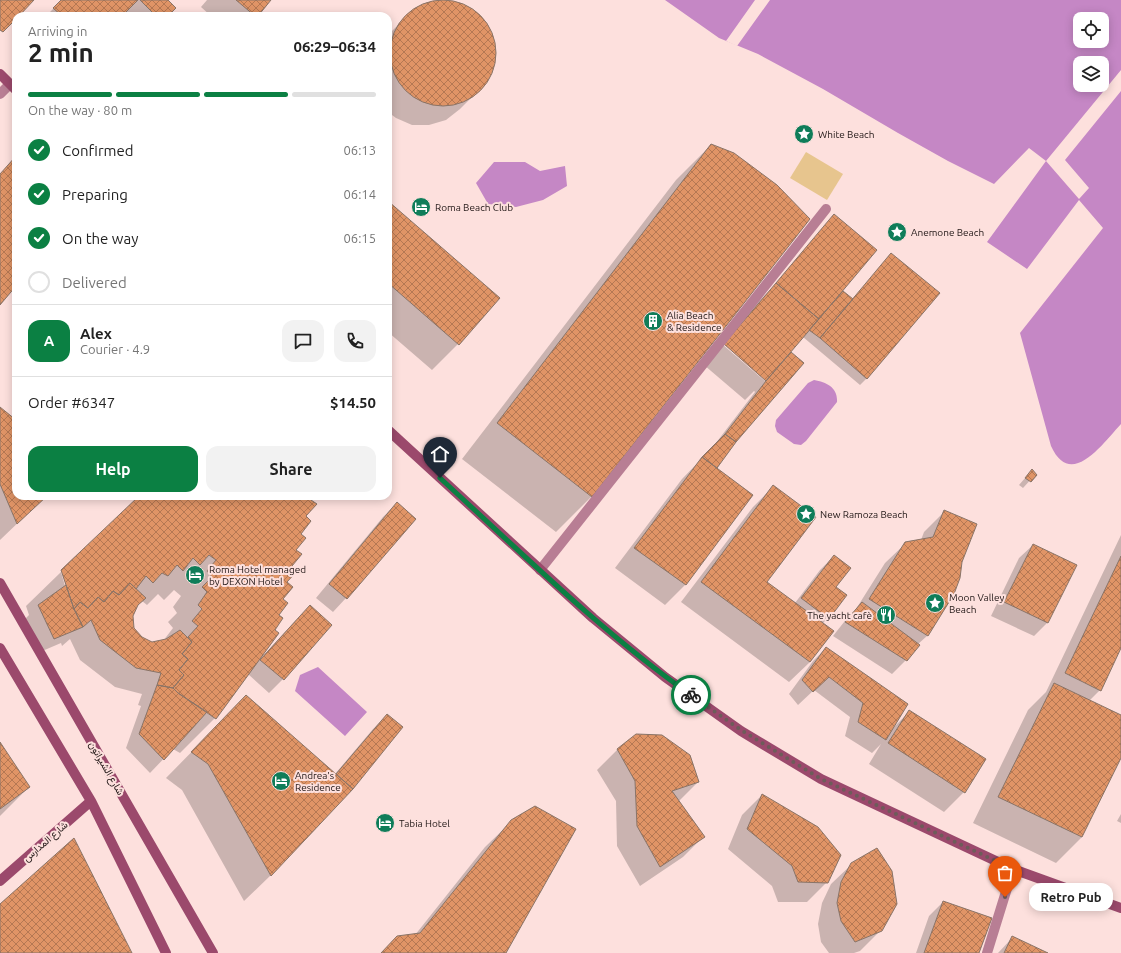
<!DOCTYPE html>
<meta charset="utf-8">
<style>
body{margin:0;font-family:Ubuntu,Vazirmatn,sans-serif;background:#f2f2f2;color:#222;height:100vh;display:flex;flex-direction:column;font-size:15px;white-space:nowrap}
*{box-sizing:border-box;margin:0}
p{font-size:13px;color:#767676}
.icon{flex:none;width:22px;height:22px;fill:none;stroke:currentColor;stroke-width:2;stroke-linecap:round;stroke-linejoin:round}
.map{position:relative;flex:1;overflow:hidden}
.panel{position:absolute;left:12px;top:12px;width:380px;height:488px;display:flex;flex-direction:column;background:#fff;border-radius:12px;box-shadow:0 2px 10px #0003}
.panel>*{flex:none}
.tools{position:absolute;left:1073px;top:12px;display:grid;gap:8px}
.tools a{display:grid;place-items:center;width:36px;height:36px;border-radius:8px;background:#fff;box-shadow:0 2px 10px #0003;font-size:20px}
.pin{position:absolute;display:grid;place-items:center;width:34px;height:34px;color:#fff;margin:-41px -17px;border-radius:50% 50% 50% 0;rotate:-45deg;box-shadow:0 0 4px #0007}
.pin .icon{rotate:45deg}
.courier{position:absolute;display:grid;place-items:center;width:40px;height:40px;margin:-20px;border:3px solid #0b8043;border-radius:50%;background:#fff;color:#222;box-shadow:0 1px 5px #0007}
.bubble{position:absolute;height:28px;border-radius:12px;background:#fff;box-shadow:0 2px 10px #0003;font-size:13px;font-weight:700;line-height:28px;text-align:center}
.summary em{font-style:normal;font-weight:700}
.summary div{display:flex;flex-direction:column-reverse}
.summary{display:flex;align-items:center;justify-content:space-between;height:68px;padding:0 16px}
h1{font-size:26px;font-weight:700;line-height:30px}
.bar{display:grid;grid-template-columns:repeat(4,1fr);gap:6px 4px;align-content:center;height:48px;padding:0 16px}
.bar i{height:5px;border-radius:3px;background:#e0e0e0}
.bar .active{background:#0b8043}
.bar p{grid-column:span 4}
.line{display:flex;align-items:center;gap:10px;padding:0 16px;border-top:1px solid #e0e0e0}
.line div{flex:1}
.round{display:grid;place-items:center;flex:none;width:42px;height:42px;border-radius:12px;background:#f2f2f2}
ol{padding:0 16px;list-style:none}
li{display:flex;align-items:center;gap:12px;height:44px}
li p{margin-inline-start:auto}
li .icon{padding:4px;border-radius:50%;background:#0b8043;color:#fff;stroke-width:4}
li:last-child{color:#767676}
li i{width:22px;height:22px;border:2px solid #e0e0e0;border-radius:50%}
.cta{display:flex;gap:8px;margin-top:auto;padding:8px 16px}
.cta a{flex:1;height:46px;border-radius:12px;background:#0b8043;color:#fff;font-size:16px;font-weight:700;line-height:46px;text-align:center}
.cta a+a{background:#f2f2f2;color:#222}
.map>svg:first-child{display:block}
.pitch{fill:#e7c58e}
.water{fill:#c587c5;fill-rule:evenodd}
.pier{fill:#fde0dd}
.shadow{fill:#0003;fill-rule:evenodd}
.building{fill:url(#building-cross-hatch);stroke:#897468}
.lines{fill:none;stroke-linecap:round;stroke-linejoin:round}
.lane{stroke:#b87e94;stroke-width:10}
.street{stroke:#b87e94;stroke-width:10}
.secondary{stroke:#9b496c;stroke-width:10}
.done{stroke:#6d5c5a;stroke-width:4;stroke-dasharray:0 7.2}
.route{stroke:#0b8043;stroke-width:5}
.labels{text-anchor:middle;stroke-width:4;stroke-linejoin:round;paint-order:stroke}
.poi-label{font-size:10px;fill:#1f1514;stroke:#fde0dd;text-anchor:start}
.street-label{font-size:10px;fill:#1f1514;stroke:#fde0dd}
</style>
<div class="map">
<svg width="1121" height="953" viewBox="0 0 1121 953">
<defs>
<pattern id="building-cross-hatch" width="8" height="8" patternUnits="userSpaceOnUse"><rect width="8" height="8" fill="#e09466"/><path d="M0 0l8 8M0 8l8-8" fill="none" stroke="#b57853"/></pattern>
</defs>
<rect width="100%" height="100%" fill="#fde0dd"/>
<!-- pitch -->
<path class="pitch" d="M806,152L843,174L827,200L790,178Z"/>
<!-- water -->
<path class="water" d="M665,0H1121V424C1103,443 1071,490 1051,446L1020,333L1103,228L1079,200L1027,269L987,242L1046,161L1029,148L994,184L948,161L898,133L823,89L758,54L719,38ZM1080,19H1102V41H1080ZM1080,63H1102V85H1080Z
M494,162H525L540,171L565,166L567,186L543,200L516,207L488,204L476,183Z
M814,380C827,382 838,388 837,402L806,441L801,445L794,444L777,432L775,426L776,420L808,383Z
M318,667L367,712L345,736L295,691L300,675Z"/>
<!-- pier -->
<path class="pier" d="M755,0H770L737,46L726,41Z
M1121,70V91L1065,160L1089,188L1079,199L1046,161Z"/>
<!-- shadow -->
<path class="shadow" d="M62,0H166V16H46Z
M207,0H270L256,16H211L201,7Z
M442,1L459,3L474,11L487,23L494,40L496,57L491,74L481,88L460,109L446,120L429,125H412L396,118L388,112V35L411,12L425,3Z
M711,145L592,496L556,532L462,459L676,180Z
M388,202L458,344L432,370L388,332Z
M834,215L842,291L852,300L867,378L860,385L803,337L789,352L803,364L735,442L715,468L752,495L685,585L665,605L615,568L682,479L712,448L755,392L754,391L745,400L704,365L722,344L765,381V379L723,342L756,304L770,290Z
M0,409L16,422V496H46L0,540Z
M1032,470L1035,475L1023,488L1019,485Z
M773,487L766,582L795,603L820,570L834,556L835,587L845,596L828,618L822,624L832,631L810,662L789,682L681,602L753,507Z
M140,496H313L310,500L294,550L274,631L261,656L262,657L296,620L331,625L283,679L269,693L248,674L215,718L180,753L173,749L150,773L126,748L141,706L138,705L142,694L115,687L80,660L70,639L62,646L61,643L40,652L24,620L29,615L26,606L61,572L65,586ZM174,590L181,596L173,607L177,613L168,622L173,628L163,641L152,643L141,638L133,629L132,616L136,607L142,601L147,605L158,594L164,600ZM174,691L211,714V716Z
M397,503L346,598L333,612L316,598L383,517Z
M944,512L953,594L927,636L917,645L906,660L892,674L833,636L848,617L856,609L885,563L906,543L921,540L924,532Z
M1121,535V646L1100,690L1089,701L1121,716V756L1082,837L1056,863L973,823L1028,710L1046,692Z
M1033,545L1075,565L1047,623L1034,636L991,616L1019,558Z
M826,648L893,728L909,712L964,792L944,812L869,764L881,744L872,753L845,736L850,717L814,690L798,705L789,694L813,661Z
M387,715L402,727L352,788L270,876L244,901L182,790L166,778L220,723L335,774L373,729Z
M0,744L29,787L0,816Z
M618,749L698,782L679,801L703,837L683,857L640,886L617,846L616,801L597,770Z
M762,795L827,882L807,902H778L772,886L728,849L742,815Z
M1121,814V823L1117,821Z
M512,821L505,953H381L415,935L485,847Z
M852,864L881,930L860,951L854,953H829L821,942L818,924L822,903L831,884Z
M943,902L978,953H916L929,916Z
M1013,937L1045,953H998Z"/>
<!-- building -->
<path class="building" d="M0,0H34L19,16H16V19L3,32L0,30Z
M61,0H138L122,16H62L53,8Z
M140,0H168L176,8L168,16H156Z
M236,0H271L258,16H255Z
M390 53a53 53 0 1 1 106 0a53 53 0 1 1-106 0Z
M711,144L734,153L777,185L810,219L592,497L497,423Z
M16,156V286L0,305V174Z
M388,201L500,298L459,345L388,283Z
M834,214L877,250L819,319L776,283Z
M891,253L940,293L867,379L820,338Z
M776,283L819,319L766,381L724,344Z
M843,291L853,299L820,338L809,330Z
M791,352L804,363L736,442L725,434L766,381Z
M0,407L16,420V496H47L17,524L0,484Z
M725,434L736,442L717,468L702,457Z
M702,457L753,495L686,585L634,548Z
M1032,469L1037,475L1031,482L1025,478Z
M773,485L816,517L767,582L834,631L810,662L701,582Z
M139,496H314L311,500L317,504L306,516L311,521L301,534L306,538L296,550L302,554L292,566L297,571L287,582L293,587L283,599L288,603L279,615L283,618L275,630L279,633L216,719L178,693L173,688L184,675L179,670L188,659L182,654L192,642L188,637L198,626L192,621L202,609L198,605L207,592L202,587L212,577L207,571L216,560L209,555L200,565L193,558L183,571L177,565L168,576L162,573L153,583L146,576L136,589L130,583L119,595L113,591L104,602L98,597L88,608L80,602L74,609L61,570Z
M397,502L416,519L347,599L329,584Z
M944,510L977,524L962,562L960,578L954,594L928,636L869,599L905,542L933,537Z
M1033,544L1077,565L1048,623L1004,602Z
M834,555L851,568L836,587L847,595L829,619L801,598Z
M1121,556V648L1101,691L1065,673Z
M130,583L146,598L138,605L133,616L134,628L142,637L152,642L166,639L180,630L192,642L182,654L188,659L179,670L184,675L173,688L157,685L161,673L136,668L100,640L91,620L83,627L74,609L80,602L88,608L98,597L104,602L113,591L119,595Z
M66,585L74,609L83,627L54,639L38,605Z
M862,602L920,645L907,661L845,622Z
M310,605L332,625L284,680L260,660Z
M826,647L908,704L886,740L858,722L863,703L829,677L813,692L802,680Z
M1054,683L1121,715V758L1082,837L998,797Z
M157,685L173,688L178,693L207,712L164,760L139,734Z
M246,695L353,789L271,876L208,764L191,752Z
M909,710L986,759L965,793L888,743Z
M387,714L403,727L353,789L336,774Z
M636,734L662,735L690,755L699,782L672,791L705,837L660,867L637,826L635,781L617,749Z
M0,742L30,787L0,809Z
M762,794L818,827L841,855L828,883L798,882L792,866L747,829Z
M535,806L576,829L506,953H381L397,936L420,933L511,820Z
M74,838L132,953H0V904Z
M877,848L892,871L897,904L882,931L855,942L841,921L837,903L841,882L851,863Z
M943,901L992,918L979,953H924Z
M1012,936L1048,953H1004Z"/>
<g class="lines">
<!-- lane -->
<path class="lane" d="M540,570L826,209
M987,953L1013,869"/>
<!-- street -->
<path class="street" d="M0,94L10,84"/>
<!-- secondary -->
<path class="secondary" d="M0,74L16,90
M388,430L593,618L665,677L741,731L821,779L1013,869L1121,908
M0,583L213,953
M0,648L91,801L166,953
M0,881L91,801"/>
</g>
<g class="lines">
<!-- done -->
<path class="done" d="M691,695L741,730L821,779L1013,869L1005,897"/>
<!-- route -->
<path class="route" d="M440,478C521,552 600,631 691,695"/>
</g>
<!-- icons -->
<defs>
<symbol id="sight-disc" viewBox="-11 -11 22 22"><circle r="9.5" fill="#0f7d59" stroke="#fde0dd"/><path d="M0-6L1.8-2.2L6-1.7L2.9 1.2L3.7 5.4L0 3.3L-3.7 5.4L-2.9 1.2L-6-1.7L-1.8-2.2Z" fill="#fff"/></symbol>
<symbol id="hotel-disc" viewBox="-11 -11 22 22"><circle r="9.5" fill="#0f7d59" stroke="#fde0dd"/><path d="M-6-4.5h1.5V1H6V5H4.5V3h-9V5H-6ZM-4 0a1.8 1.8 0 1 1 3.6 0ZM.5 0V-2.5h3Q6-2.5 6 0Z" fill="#fff"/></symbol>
<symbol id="building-disc" viewBox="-11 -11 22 22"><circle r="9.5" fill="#0f7d59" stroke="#fde0dd"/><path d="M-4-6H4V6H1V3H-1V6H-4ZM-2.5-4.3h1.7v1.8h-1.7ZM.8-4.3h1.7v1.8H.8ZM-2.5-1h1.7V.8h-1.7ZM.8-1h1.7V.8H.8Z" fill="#fff"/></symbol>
<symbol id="restaurant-disc" viewBox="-11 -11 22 22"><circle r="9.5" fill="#0f7d59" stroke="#fde0dd"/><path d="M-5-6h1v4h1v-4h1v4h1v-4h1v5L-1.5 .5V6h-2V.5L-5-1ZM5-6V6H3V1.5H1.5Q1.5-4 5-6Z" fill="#fff"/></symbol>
</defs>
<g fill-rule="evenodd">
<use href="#sight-disc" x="793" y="123" width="22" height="22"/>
<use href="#hotel-disc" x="410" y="196" width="22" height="22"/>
<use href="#sight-disc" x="886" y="221" width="22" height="22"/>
<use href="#building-disc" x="642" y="310" width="22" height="22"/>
<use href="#sight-disc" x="795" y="503" width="22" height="22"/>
<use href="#hotel-disc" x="184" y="564" width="22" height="22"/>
<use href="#sight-disc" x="924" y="592" width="22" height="22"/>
<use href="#restaurant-disc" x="875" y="604" width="22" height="22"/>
<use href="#hotel-disc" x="270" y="770" width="22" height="22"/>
<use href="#hotel-disc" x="374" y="812" width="22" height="22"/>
</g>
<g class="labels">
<!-- poi labels -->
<g class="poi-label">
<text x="818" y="138">White Beach</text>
<text x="435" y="211">Roma Beach Club</text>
<text x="911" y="236">Anemone Beach</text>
<text x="667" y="319">Alia Beach<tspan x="667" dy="12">&amp; Residence</tspan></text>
<text x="820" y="518">New Ramoza Beach</text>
<text x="209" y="573">Roma Hotel managed<tspan x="209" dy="12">by DEXON Hotel</tspan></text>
<text x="949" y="601">Moon Valley<tspan x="949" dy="12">Beach</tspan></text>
<text x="872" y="619" text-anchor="end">The yacht cafè</text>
<text x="295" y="779">Andrea's<tspan x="295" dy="12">Residence</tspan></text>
<text x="399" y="827">Tabia Hotel</text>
</g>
<!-- street labels -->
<g class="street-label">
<text transform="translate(107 768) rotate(60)" y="4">شارع الشيراتون</text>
<text transform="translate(45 841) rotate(-41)" y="4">شارع المدارس</text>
</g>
</g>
</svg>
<div class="tools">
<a><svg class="icon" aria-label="locate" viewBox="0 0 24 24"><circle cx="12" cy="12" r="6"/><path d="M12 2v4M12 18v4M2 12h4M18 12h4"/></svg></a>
<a><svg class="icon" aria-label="layers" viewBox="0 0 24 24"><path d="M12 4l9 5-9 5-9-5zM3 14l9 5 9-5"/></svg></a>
</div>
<div class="pin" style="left:1005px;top:897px;background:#ea580c"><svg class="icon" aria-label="bag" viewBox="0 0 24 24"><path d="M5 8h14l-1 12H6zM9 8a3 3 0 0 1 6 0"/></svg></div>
<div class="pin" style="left:440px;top:478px;background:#1f2937"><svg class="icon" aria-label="home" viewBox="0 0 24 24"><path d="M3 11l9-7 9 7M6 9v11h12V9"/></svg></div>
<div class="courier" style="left:691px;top:695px"><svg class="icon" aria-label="bike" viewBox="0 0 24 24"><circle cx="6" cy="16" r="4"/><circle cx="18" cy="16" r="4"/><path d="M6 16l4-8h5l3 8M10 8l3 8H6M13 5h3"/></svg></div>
<div class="bubble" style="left:1029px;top:883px;width:84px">Retro Pub</div>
<section class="panel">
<div class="summary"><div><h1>2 min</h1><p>Arriving in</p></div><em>06:29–06:34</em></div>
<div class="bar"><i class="active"></i><i class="active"></i><i class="active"></i><i></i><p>On the way · 80 m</p></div>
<ol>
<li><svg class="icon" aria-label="check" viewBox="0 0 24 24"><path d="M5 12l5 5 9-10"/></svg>Confirmed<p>06:13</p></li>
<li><svg class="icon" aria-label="check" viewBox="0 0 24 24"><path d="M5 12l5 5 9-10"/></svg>Preparing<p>06:14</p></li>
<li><svg class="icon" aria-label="check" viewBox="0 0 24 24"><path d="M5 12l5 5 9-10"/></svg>On the way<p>06:15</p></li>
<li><i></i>Delivered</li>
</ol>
<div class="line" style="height:72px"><b class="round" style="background:#0b8043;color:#fff">A</b><div><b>Alex</b><p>Courier · 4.9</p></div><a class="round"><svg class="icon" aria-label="chat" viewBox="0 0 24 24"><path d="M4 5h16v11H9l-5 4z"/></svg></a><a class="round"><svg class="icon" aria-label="phone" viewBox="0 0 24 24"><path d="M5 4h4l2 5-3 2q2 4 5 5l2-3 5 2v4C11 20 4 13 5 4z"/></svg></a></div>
<div class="line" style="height:52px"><div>Order #6347</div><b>$14.50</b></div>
<div class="cta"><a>Help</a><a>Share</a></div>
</section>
</div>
